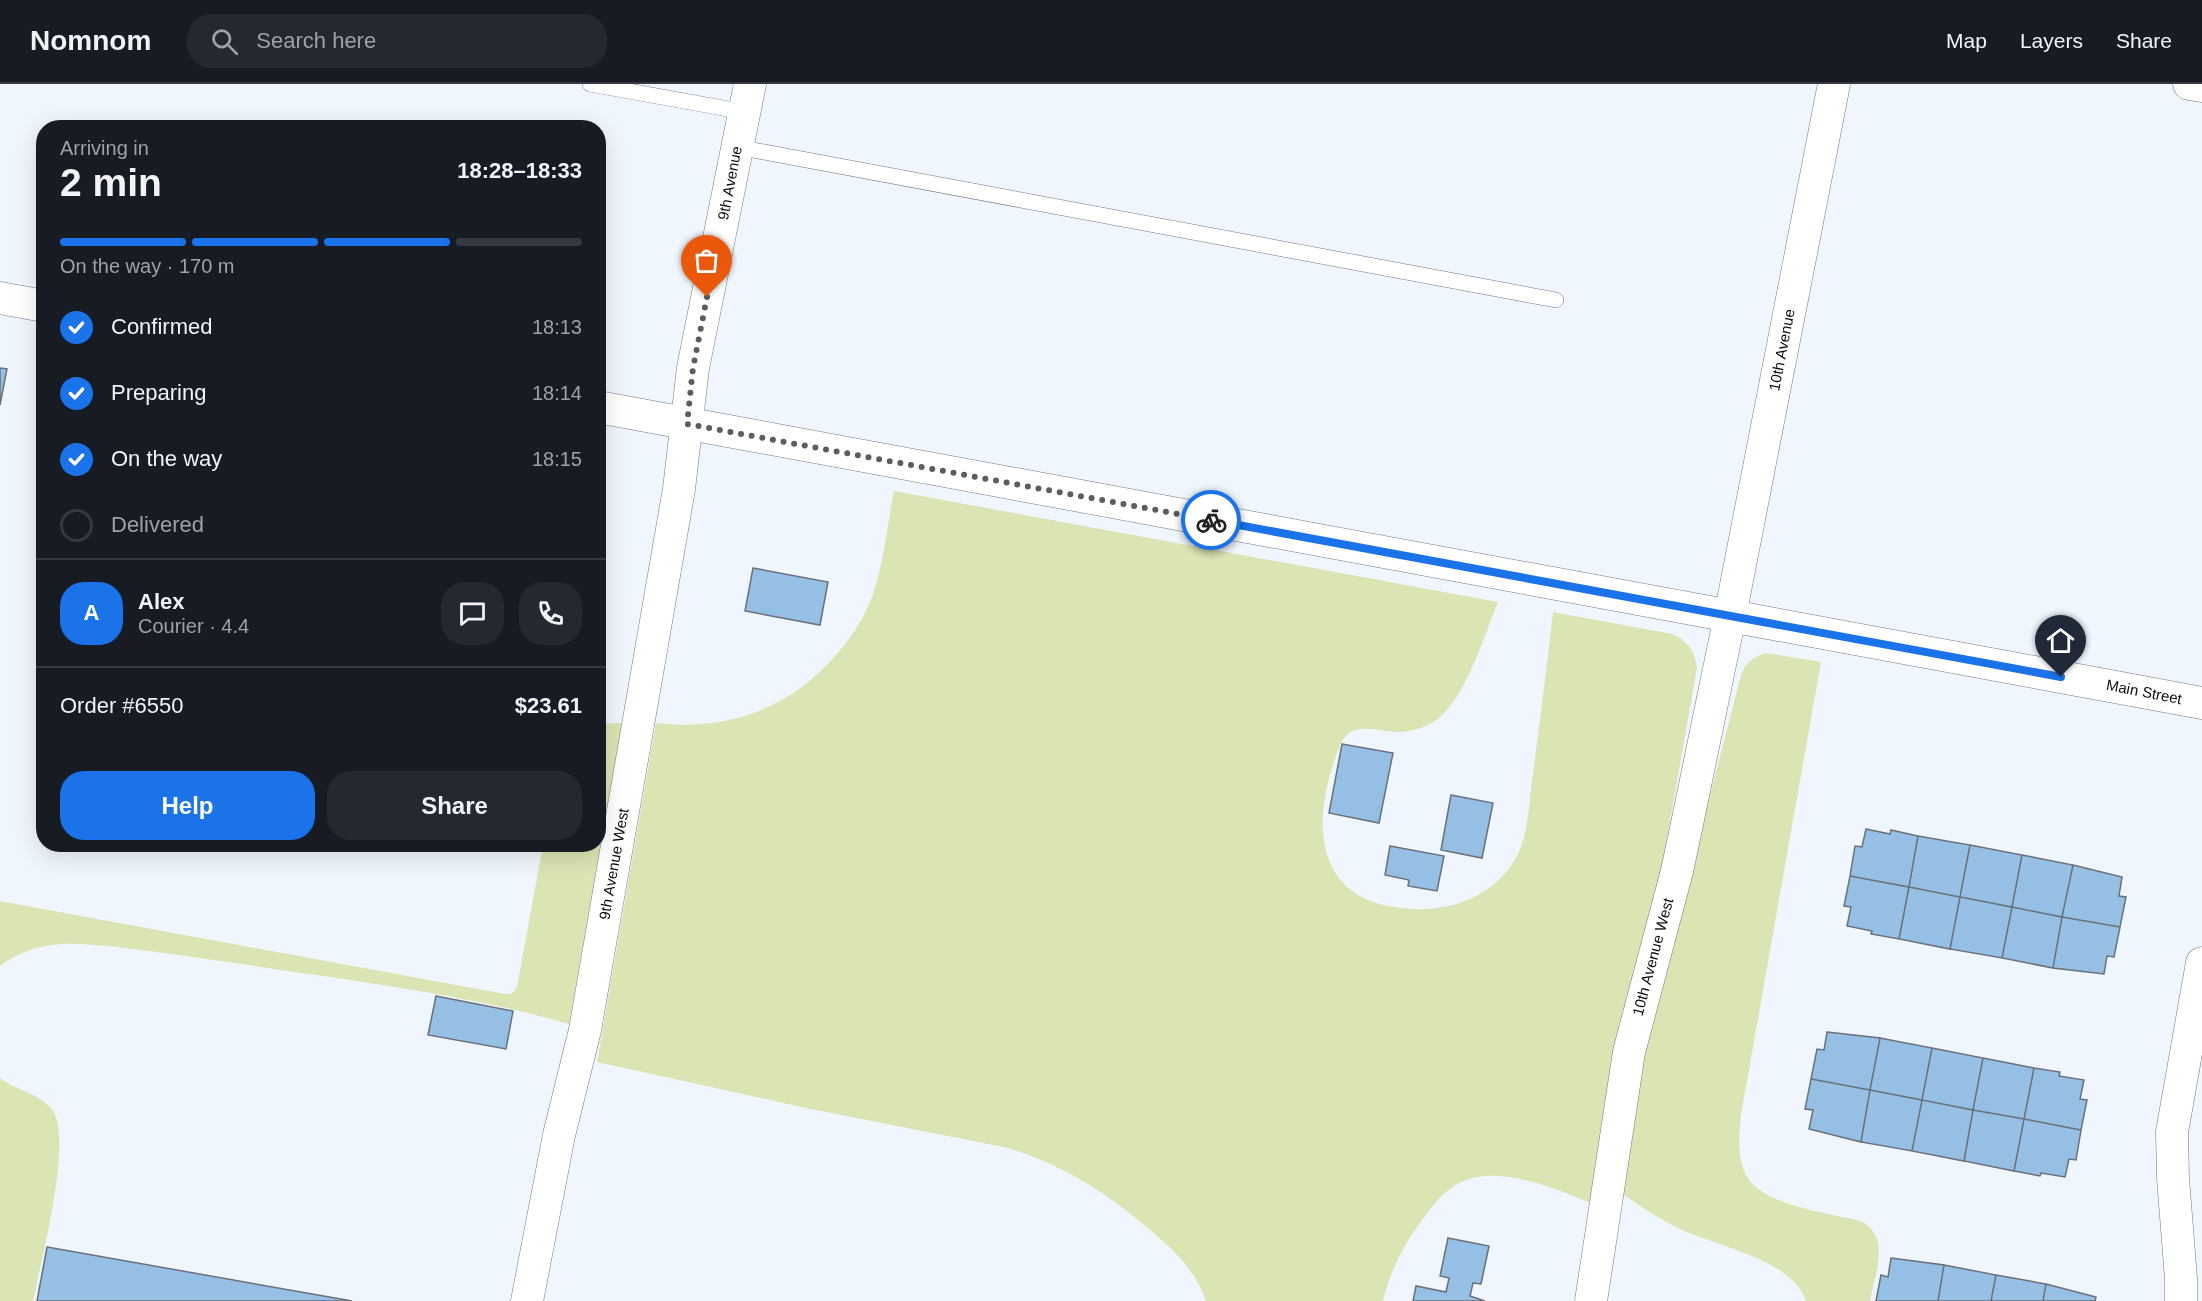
<!DOCTYPE html>
<meta charset="utf-8">
<style>
body{margin:0;font-family:Arial,sans-serif;background:#242831;color:#f1f3f6;height:100vh;display:flex;flex-direction:column;font-size:22px;white-space:nowrap}
*{box-sizing:border-box;margin:0}
p{font-size:20px;color:#9ea1a6}
.icon{flex:none;width:33px;height:33px;fill:none;stroke:currentColor;stroke-width:2;stroke-linecap:round;stroke-linejoin:round}
.map{position:relative;flex:1;overflow:hidden}
.side{position:absolute;left:36px;top:36px;width:570px;height:732px;display:flex;flex-direction:column;background:#171b24;border-radius:24px;box-shadow:0 6px 24px #0002}
.side>*{flex:none}
.pin{position:absolute;display:grid;place-items:center;width:51px;height:51px;color:#fff;margin:-62px -26px;border-radius:50% 50% 50% 0;rotate:-45deg;box-shadow:0 0 6px #0007}
.pin .icon{rotate:45deg}
.courier{position:absolute;display:grid;place-items:center;width:60px;height:60px;margin:-30px;border:4px solid #1a73e8;border-radius:50%;background:#fff;color:#222;box-shadow:0 2px 8px #0007}
.head em{font-style:normal;font-weight:700}
.head div{display:flex;flex-direction:column-reverse}
.head{display:flex;align-items:center;justify-content:space-between;height:102px;padding:0 24px}
h1{font-size:39px;font-weight:700;line-height:45px}
.bar{display:grid;grid-template-columns:repeat(4,1fr);gap:9px 6px;align-content:center;height:72px;padding:0 24px}
.bar i{height:8px;border-radius:4px;background:#363941}
.bar .active{background:#1a73e8}
.bar p{grid-column:span 4}
.line{display:flex;align-items:center;gap:15px;padding:0 24px;border-top:2px solid #363941}
.line div{flex:1}
.round{display:grid;place-items:center;flex:none;width:63px;height:63px;border-radius:24px;background:#242831}
ol{padding:0 24px;list-style:none}
li{display:flex;align-items:center;gap:18px;height:66px}
li p{margin-inline-start:auto}
li .icon{padding:6px;border-radius:50%;background:#1a73e8;color:#fff;stroke-width:4}
li:last-child{color:#9ea1a6}
li i{width:33px;height:33px;border:3px solid #363941;border-radius:50%}
.button{display:flex;gap:12px;margin-top:auto;padding:12px 24px}
.button a{flex:1;height:69px;border-radius:24px;background:#1a73e8;color:#fff;font-size:24px;font-weight:700;line-height:69px;text-align:center}
.button a+a{background:#242831;color:#f1f3f6}
header{display:flex;align-items:center;gap:36px;box-sizing:border-box;height:84px;padding:0 30px;background:#171b24;border-bottom:2px solid #363941}
header strong{font-size:28px}
nav{display:flex;gap:33px;margin-inline-start:auto;font-size:21px}
.search{width:420px;height:54px;background:#242831;display:flex;align-items:center;gap:15px;box-sizing:border-box;padding:0 21px;border-radius:24px;color:#9ea1a6;font-size:22px}
.map>svg:first-child{display:block}
.green{fill:#dbe4b3}
.building{fill:#96bfe6;stroke:#697178;stroke-width:1.5}
.lines{fill:none;stroke-linecap:round;stroke-linejoin:round}
.service-casing{stroke:#717980;stroke-width:16}
.minor-casing{stroke:#717980;stroke-width:33}
.service{stroke:#fff;stroke-width:15}
.minor{stroke:#fff;stroke-width:32}
.done{stroke:#5a5e62;stroke-width:6;stroke-dasharray:0 10.8}
.route{stroke:#1a73e8;stroke-width:8}
.labels{text-anchor:middle;stroke-width:5;stroke-linejoin:round;paint-order:stroke}
.street-label{font-size:15px;fill:#0a0c0f;stroke:#fff}
</style>
<header>
<strong>Nomnom</strong>
<div class="search"><svg class="icon" aria-label="search" viewBox="0 0 24 24"><circle cx="10" cy="10" r="6"/><path d="M15 15l6 6"/></svg>Search here</div>
<nav><a>Map</a><a>Layers</a><a>Share</a></nav>
</header>
<div class="map">
<svg width="2202" height="1217" viewBox="0 0 2202 1217">
<rect width="100%" height="100%" fill="#f0f6fd"/>
<!-- green -->
<path class="green" d="M894,407L1498,518C1484,552 1464,621 1432,639C1423,644 1412,647 1402,648C1378,649 1350,633 1339,664C1323,704 1311,762 1342,798C1356,813 1374,820 1394,823C1441,831 1491,817 1516,774C1529,750 1529,716 1533,690C1540,636 1547,582 1553,528L1672,550C1688,556 1695,568 1697,584L1661,788L1593,1120C1557,1105 1497,1079 1459,1099C1442,1108 1429,1126 1418,1142C1402,1164 1389,1190 1383,1217H1206C1196,1187 1174,1166 1150,1146C1107,1109 1063,1081 1008,1064L806,1024L597,978L656,639C727,647 788,626 835,572C850,555 861,539 870,518C883,486 887,442 894,407Z
M1766,569L1821,578L1741,1031C1739,1051 1737,1073 1746,1091C1761,1121 1827,1129 1857,1136C1893,1149 1875,1189 1870,1217H1806C1791,1174 1717,1163 1678,1144C1658,1134 1638,1121 1620,1108L1635,1003L1740,595C1744,580 1751,574 1766,569Z
M622,639L569,940C465,910 355,897 248,881C207,875 167,869 126,864C106,862 84,859 63,860C39,861 19,868 0,882V817L505,910H512L517,903L543,761L598,760L599,640Z
M0,994C15,1006 38,1009 51,1024C75,1051 40,1181 33,1217H0Z"/>
<!-- building -->
<path class="building" d="M0,284L7,285L0,321Z
M753,484L828,498L820,541L745,527Z
M1342,660L1393,669L1379,739L1329,729Z
M1451,711L1493,719L1482,774L1441,766Z
M1866,745L1890,750L1891,746L1918,752L1909,803L1850,792L1855,762L1862,763Z
M1918,752L1970,761L1960,813L1909,803Z
M1970,761L2022,771L2012,823L1960,813Z
M1390,762L1444,772L1437,807L1408,802L1409,796L1385,791Z
M2022,771L2073,781L2062,833L2012,823Z
M2073,781L2122,793L2119,812L2126,813L2120,843L2062,833Z
M1850,792L1909,803L1899,855L1871,850L1872,847L1847,842L1851,823L1844,822Z
M1909,803L1960,813L1950,865L1899,855Z
M1960,813L2012,823L2002,874L1950,865Z
M2012,823L2062,833L2053,884L2002,874Z
M2062,833L2120,843L2114,873L2107,872L2104,890L2053,884Z
M436,912L513,927L506,965L428,951Z
M1827,948L1880,954L1870,1006L1811,995L1817,965L1824,966Z
M1880,954L1932,964L1922,1016L1870,1006Z
M1932,964L1983,974L1973,1026L1922,1016Z
M1983,974L2034,984L2024,1035L1973,1026Z
M2034,984L2060,988L2059,992L2084,996L2080,1015L2087,1016L2081,1046L2024,1035Z
M1811,995L1870,1006L1861,1058L1809,1045L1813,1026L1805,1025Z
M1870,1006L1922,1016L1912,1067L1861,1058Z
M1922,1016L1973,1026L1964,1077L1912,1067Z
M1973,1026L2024,1035L2014,1087L1964,1077Z
M2024,1035L2081,1046L2076,1076L2069,1075L2065,1093L2041,1089L2040,1092L2014,1087Z
M1448,1154L1489,1162L1481,1200L1473,1199L1470,1212L1485,1217H1413L1416,1202L1446,1208L1449,1194L1440,1192Z
M47,1163L352,1217H37Z
M1891,1174L1944,1181L1938,1217H1876L1881,1191L1888,1193Z
M1944,1181L1996,1191L1991,1217H1938Z
M1996,1191L2046,1200L2043,1217H1991Z
M2046,1200L2096,1213L2095,1217H2043Z"/>
<g class="lines">
<defs>
<path id="service" d="M590,0L745,28
M737,63L1556,216"/>
<path id="minor" d="M2189,0L2202,2
M0,214L44,222
M598,323L2202,619
M527,1217L559,1051L585,946L679,405L693,284L750,0
M1591,1217L1629,968L1677,787L1687,740L1730,532L1834,0
M2181,1217V1195L2173,1094L2172,1048L2202,879"/>
</defs>
<!-- service casing -->
<use href="#service" class="service-casing"/>
<!-- minor casing -->
<use href="#minor" class="minor-casing"/>
<!-- service -->
<use href="#service" class="service"/>
<!-- minor -->
<use href="#minor" class="minor"/>
</g>
<g class="lines">
<!-- done -->
<path class="done" d="M707,213L693,284L687,340L1211,436"/>
<!-- route -->
<path class="route" d="M1211,436L2061,593"/>
</g>
<g class="labels">
<!-- street labels -->
<g class="street-label">
<text transform="translate(730 99) rotate(-79)" y="5">9th Avenue</text>
<text transform="translate(1782 266) rotate(-79)" y="5">10th Avenue</text>
<text transform="translate(2144 608) rotate(11)" y="5">Main Street</text>
<text transform="translate(614 780) rotate(-80)" y="5">9th Avenue West</text>
<text transform="translate(1653 873) rotate(-75)" y="5">10th Avenue West</text>
</g>
</g>
</svg>
<div class="pin" style="left:707px;top:213px;background:#ea580c"><svg class="icon" aria-label="bag" viewBox="0 0 24 24"><path d="M5 8h14l-1 12H6zM9 8a3 3 0 0 1 6 0"/></svg></div>
<div class="pin" style="left:2061px;top:593px;background:#1f2937"><svg class="icon" aria-label="home" viewBox="0 0 24 24"><path d="M3 11l9-7 9 7M6 9v11h12V9"/></svg></div>
<div class="courier" style="left:1211px;top:436px"><svg class="icon" aria-label="bike" viewBox="0 0 24 24"><circle cx="6" cy="16" r="4"/><circle cx="18" cy="16" r="4"/><path d="M6 16l4-8h5l3 8M10 8l3 8H6M13 5h3"/></svg></div>
<section class="side">
<div class="head"><div><h1>2 min</h1><p>Arriving in</p></div><em>18:28–18:33</em></div>
<div class="bar"><i class="active"></i><i class="active"></i><i class="active"></i><i></i><p>On the way · 170 m</p></div>
<ol>
<li><svg class="icon" aria-label="check" viewBox="0 0 24 24"><path d="M5 12l5 5 9-10"/></svg>Confirmed<p>18:13</p></li>
<li><svg class="icon" aria-label="check" viewBox="0 0 24 24"><path d="M5 12l5 5 9-10"/></svg>Preparing<p>18:14</p></li>
<li><svg class="icon" aria-label="check" viewBox="0 0 24 24"><path d="M5 12l5 5 9-10"/></svg>On the way<p>18:15</p></li>
<li><i></i>Delivered</li>
</ol>
<div class="line" style="height:108px"><b class="round" style="background:#1a73e8;color:#fff">A</b><div><b>Alex</b><p>Courier · 4.4</p></div><a class="round"><svg class="icon" aria-label="chat" viewBox="0 0 24 24"><path d="M4 5h16v11H9l-5 4z"/></svg></a><a class="round"><svg class="icon" aria-label="phone" viewBox="0 0 24 24"><path d="M5 4h4l2 5-3 2q2 4 5 5l2-3 5 2v4C11 20 4 13 5 4z"/></svg></a></div>
<div class="line" style="height:78px"><div>Order #6550</div><b>$23.61</b></div>
<div class="button"><a>Help</a><a>Share</a></div>
</section>
</div>
